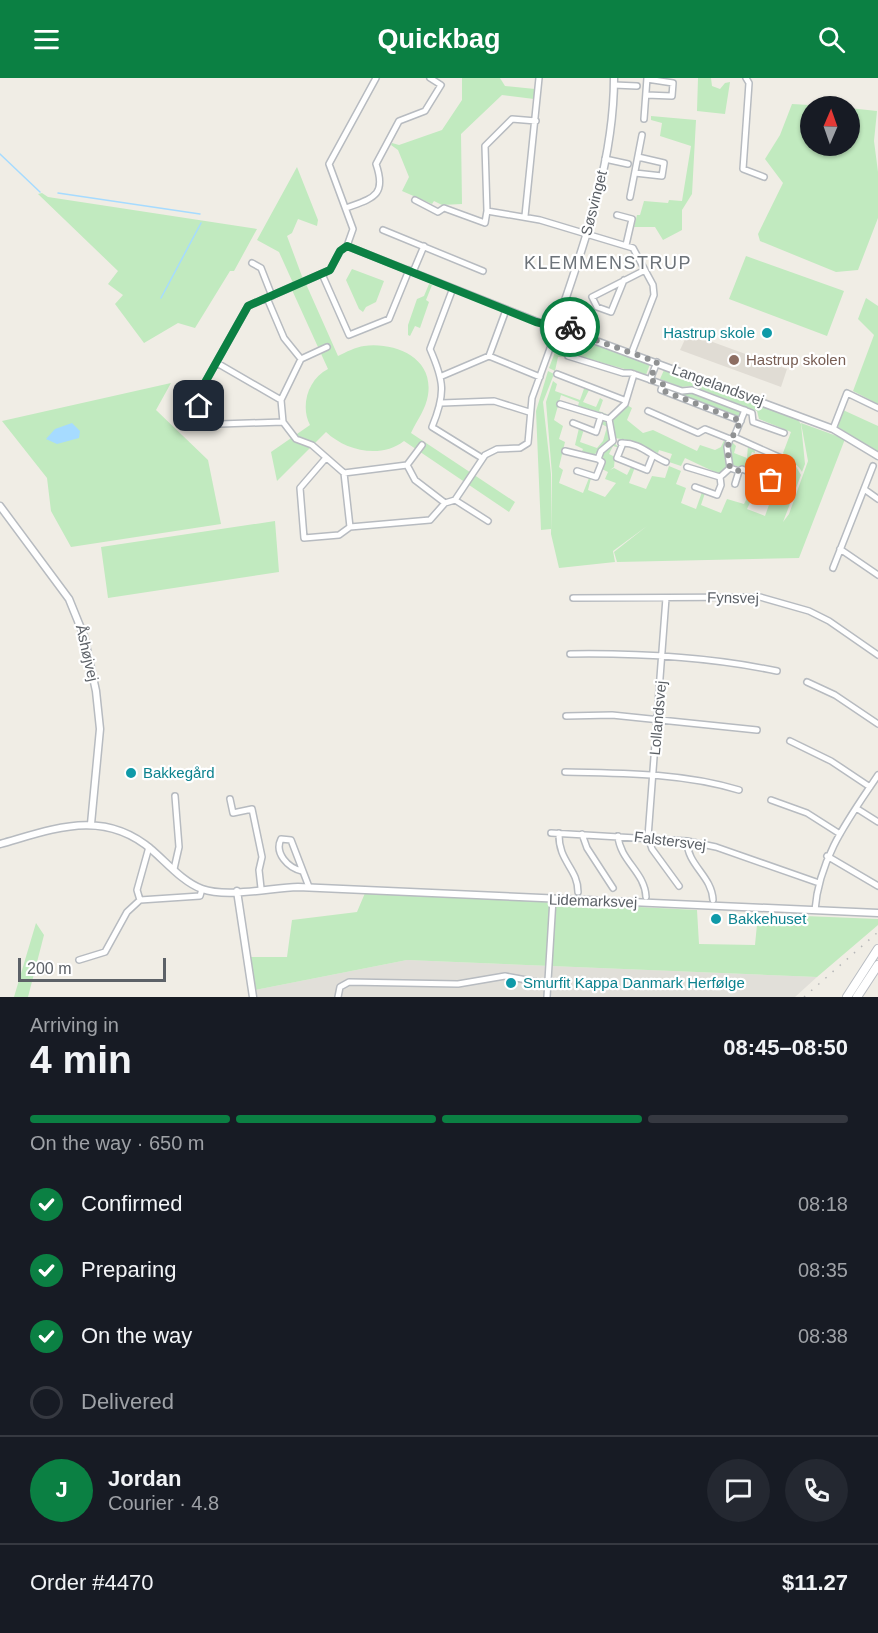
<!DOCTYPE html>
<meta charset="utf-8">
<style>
body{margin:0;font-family:Arial,sans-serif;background:#242831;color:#f1f3f6;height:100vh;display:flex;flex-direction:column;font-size:22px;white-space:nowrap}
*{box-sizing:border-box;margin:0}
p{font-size:20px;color:#9ea1a6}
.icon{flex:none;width:33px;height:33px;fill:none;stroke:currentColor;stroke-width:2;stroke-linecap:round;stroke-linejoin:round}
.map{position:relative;height:919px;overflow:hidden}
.drawer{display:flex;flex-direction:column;background:#171b24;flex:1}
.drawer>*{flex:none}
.needle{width:39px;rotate:2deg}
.tools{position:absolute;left:800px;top:18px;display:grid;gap:12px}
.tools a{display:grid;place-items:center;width:60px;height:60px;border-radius:50%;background:#171b24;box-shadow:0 2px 4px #0004;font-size:30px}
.scale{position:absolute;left:18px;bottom:15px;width:148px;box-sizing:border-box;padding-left:6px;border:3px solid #5c6167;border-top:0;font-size:16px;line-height:21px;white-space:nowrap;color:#5c6167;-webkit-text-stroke:4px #fff;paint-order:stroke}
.pin{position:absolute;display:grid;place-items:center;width:51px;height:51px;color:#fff;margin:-26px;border-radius:12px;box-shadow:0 3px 9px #0006}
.courier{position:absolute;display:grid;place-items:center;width:60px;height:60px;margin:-30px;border:4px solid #0b8043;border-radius:50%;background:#fff;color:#222;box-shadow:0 2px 8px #0007}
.headline em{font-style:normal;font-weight:800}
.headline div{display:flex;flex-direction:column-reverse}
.headline{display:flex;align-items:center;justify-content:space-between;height:102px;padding:0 30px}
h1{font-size:39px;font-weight:800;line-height:45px}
.bar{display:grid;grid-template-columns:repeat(4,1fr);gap:9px 6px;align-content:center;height:72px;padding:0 30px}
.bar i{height:8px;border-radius:4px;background:#363941}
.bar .current{background:#0b8043}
.bar p{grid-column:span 4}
.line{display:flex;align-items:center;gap:15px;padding:0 30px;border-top:2px solid #363941}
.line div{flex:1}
.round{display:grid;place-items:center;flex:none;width:63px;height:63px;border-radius:32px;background:#242831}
ol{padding:0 30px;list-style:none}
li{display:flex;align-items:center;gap:18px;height:66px}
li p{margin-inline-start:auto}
li .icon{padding:6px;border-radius:50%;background:#0b8043;color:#fff;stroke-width:4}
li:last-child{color:#9ea1a6}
li i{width:33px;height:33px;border:3px solid #363941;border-radius:50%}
header{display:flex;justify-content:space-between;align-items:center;height:78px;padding:0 30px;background:#0b8043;color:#fff;font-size:27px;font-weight:800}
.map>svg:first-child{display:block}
.industrial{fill:#e1dfd9}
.education{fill:#e0dcd4}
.green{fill:#c1eabf}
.water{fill:#a6dbff}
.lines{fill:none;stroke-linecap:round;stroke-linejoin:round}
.stream{stroke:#a6dbff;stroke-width:1.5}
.minor-casing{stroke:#b7bbc0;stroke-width:8}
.tertiary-casing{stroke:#b7bbc0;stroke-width:9}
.secondary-casing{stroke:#b8bcc2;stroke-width:10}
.minor{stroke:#fff;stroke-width:5}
.tertiary{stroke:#fff;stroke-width:6}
.secondary{stroke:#fff;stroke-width:8}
.rail{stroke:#b6b7b8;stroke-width:1.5;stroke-dasharray:1.5 8;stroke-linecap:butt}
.done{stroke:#909293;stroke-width:6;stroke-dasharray:0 10.8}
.route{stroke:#0b8043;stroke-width:8}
.culture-dot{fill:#0f9aa8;stroke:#fff;stroke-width:2}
.education-dot{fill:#8d6e63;stroke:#fff;stroke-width:2}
.labels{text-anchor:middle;stroke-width:4.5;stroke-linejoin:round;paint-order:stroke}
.street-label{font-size:15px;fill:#5c6167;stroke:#fff}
.culture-label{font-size:15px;fill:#0d838f;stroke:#fff;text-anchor:start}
.education-label{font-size:15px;fill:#785e54;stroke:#fff;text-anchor:start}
.quarter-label{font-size:18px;letter-spacing:1.5px;fill:#6d7379;stroke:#fff}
</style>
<header><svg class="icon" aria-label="menu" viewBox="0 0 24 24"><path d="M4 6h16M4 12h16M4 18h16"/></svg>Quickbag<svg class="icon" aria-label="search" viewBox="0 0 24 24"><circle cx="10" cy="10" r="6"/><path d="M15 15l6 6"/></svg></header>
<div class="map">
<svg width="878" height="919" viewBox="0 0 878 919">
<rect width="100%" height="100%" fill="#f0ede5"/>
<!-- industrial -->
<path class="industrial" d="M407,882L817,899L795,919H256L255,912Z"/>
<!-- education -->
<path class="education" d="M688,255L787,291L781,309L680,272Z"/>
<!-- green -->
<path class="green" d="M462,0H500L505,8L535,11L534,21L502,17L461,56L462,126L442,127L434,123L432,126L402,113L409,99L398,72L391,67L392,65L399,67L442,52L462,22Z
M698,0H711L712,8L720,11L725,5L730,4L725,36L697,33Z
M792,26L826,28H810V68H849V30L877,33L874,63L878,94V140L858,192L836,194L760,163L758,156L783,105L765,81L780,57Z
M651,38L696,42L692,116L682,132V152L663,162L655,149H634L637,137H640L644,123L668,125L669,122L682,123L691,68L660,58L662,45L651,42Z
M297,89L318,142L317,148L298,141L292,155L287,158L303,201L293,205L279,174L257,162Z
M42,115L48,119L257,151L234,193H230L195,250L178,245L144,265L115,226L123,217L108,206L118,193L38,116Z
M746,178L844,213L827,258L729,221Z
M352,191L384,203L376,224L366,229L363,234L359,231L346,202Z
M306,206L338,278C346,274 356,269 364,268C394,264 434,279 428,317C426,331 417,342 411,355L515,424L509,434L404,363C381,381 346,373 326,354L277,403L271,374L310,347C300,328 308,301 328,291L292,212Z
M429,206L432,207L426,222L429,224L420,250L415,248L410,258L408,257V247L417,221L424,218Z
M866,220L878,228V326L853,313L874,257L858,241Z
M547 250a10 10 0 1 1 20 0a10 10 0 1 1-20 0Z
M579,260L650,286L646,297L567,275L564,279H558L555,293L549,290L555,274Z
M664,292L797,341L801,346L805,386L802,394C797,384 788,384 783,375L791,354L759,341L757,333L692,308L681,309L660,301Z
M548,293L554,296L543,324L551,396V451L541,452L536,333Z
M553,303L557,306L555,313L580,322L585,308L590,310L583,324L596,329L600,320L603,322L599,333L609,337L578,328L579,324L561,317L554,342L563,348L559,361L565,364L559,389L563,392L559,405L583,415L589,400H591L588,412L605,419L616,405L605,401L608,394L602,391L605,383L602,378L604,372L614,365L620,370L613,368L609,376L615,379L614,389L610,392L614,390L627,397L632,387L635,389L629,405L646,411L652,398L665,400L669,388L681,393L676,406L686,410L681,425L696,431L702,414L705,415L701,427L721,435L727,421L744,426L750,414L754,416L747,431L765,438L770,424L780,427L795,387L801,397L783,444L789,436L808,383L801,345L845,361L799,480L617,484L614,474L647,448L613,473L615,484L559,490L551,456L552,396L546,324Z
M171,305L156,332L208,382L221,446L71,469L51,433L47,400L2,343Z
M665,309L690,314L740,332L741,336L738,338L665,311Z
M627,327L632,330L627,342L643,355L653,352L697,373L700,367L715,372L721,369L725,360L730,361L728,390L719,396L685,380L681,388L669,384L672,376L659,372L658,375L627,362L615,360L613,342Z
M843,332L878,348V375L838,349Z
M602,340L608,343L610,361L593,378L582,373L583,371L575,367L579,350L584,351L580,364L597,370L603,363L607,349L600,345Z
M732,364L736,368L734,375L747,380L748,367L754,368L755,375L752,374L747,387L761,392L765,383V392L776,397L772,400L733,387L730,370Z
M275,443L279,494L108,520L101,469Z
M365,815L697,832L699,866L755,867L758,836L878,841V847L817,899L407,882L255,912L251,879H287L292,842L357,834Z
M36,845L44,857L28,919H14Z"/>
<!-- water -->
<path class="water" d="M72,345L80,353L79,360L57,366L46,361L55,351Z"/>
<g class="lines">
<!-- stream -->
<path class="stream" d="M0,76L40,114
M58,115L200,136
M161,220L201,145"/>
<defs>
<path id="minor" d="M746,0L749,5L743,91L764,99
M614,7L637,8
M646,17L672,18L673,5L647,1
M644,41L647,0
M605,81L628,86
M635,95L662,98L664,85L638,79
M630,119L642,57
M415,122L438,134L444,130L485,145L487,133L540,142L633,170L653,207L654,217L632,274
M346,130C373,120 387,118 376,86L399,43L425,33L441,7L430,0
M487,133L485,68L512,41L536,43
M617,137L632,141L626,167
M525,138L539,0
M383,152L483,193
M347,168L544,246
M347,168L353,151L329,86L376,0
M252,185L261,190L272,218
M413,194L424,168
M322,196L349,257L389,241L409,192
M624,202L611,234L597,229L592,219L645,192
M453,210L430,271C444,303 446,315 432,349L482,380
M267,220L284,260L301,281
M489,278L506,232
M568,278L623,295H631L682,313L692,312L752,335L753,344L784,355
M217,285L281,322
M557,296L624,322
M442,298L489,278L540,299
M650,302L657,284
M663,306L661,312L741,343
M442,325L494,323L529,334
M560,326L609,341
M648,333L698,355L705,351L730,361
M283,344L220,346L200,330L198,317L248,228L330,192L340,173L347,168
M283,344L296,361L312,367L344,395L407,387L422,367
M283,344L281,322L301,281L327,269
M573,345L596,354L601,338
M833,351L847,315L878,330
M734,359L781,380
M621,365C639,364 651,378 666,384
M623,365L617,380L647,392L653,377
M565,373L598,381
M325,381L300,410L304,460L339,457L350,449L430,442L445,425L455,422L485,377L497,371L520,370L528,365L532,320L553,262
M407,387L415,402L445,425
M687,389L720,399
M730,390L739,393L742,391L784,408
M577,393L596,399L602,384L598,381L601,373L613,363L609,341L625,326L634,296
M344,395L350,449
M735,406L739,393
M695,409L717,417L721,407L720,399L730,390L727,369L730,361L734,359L745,332
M864,411L878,421
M455,422L488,443
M840,471L878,497
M833,490L873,388
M573,520L760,519L809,533L829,543L878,577
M666,520L648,759L652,771L679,808
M570,576C640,575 709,579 777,593
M807,604L835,617L878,646
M566,638L612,637L757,652
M790,663L831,683L870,709
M565,694C622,695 684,695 739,712
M230,721L233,735L252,731L262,779L259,792L261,810
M771,722L807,735L840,756
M856,730L878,744
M551,755L687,763L716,769L819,805
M559,755C558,784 578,790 578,814
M582,756L587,770L613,810
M618,758C620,783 645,794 646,819
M687,763C687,787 712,798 713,822
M827,778L878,808
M174,791L179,769L175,718
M302,793C288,790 274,775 281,761L291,762L309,809
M140,822L200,818L202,811
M815,832C819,779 850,739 878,697
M79,882L105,874L127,834L140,822L137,812L149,769
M338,919L340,909L349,904L458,906L505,898L548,906
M547,919L553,821"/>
<path id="tertiary" d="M544 250a13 13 0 1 1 26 0a13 13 0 1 1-26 0Z
M560,237C586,161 614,81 614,0
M569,253L833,351L878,378
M0,428L69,521L84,558L96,613L100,651L91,746
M0,766C54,751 103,730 152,772C167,785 183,804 202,811C228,820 270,810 298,809L878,835
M237,813L253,919"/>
<path id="secondary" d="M847,919L878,871
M857,919L878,887"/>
</defs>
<!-- minor casing -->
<use href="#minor" class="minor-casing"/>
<!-- tertiary casing -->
<use href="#tertiary" class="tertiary-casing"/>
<!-- secondary casing -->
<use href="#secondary" class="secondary-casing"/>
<!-- minor -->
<use href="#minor" class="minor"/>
<!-- tertiary -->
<use href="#tertiary" class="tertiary"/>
<!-- secondary -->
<use href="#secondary" class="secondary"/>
<!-- rail -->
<path class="rail" d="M804,919L878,854"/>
</g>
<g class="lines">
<!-- done -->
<path class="done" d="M570,249V253L657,284L650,302L663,306L661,312L741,343L727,369L730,390L739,393L742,391L771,402"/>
<!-- route -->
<path class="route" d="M199,328L198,317L248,228L330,192L340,173L347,168L536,244L544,246L550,238L561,237L568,243L570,249"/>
</g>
<!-- markers -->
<g class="culture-dot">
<circle cx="767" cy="255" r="6"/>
<circle cx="131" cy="695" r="6"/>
<circle cx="716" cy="841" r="6"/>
<circle cx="511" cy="905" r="6"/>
</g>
<circle class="education-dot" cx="734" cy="282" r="6"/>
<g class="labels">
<!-- street labels -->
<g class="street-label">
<text transform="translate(594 125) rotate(-76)" y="5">Søsvinget</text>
<text transform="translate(718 307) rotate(20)" y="5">Langelandsvej</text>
<text transform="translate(733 520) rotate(1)" y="5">Fynsvej</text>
<text transform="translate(87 575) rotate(77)" y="5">Åshøjvej</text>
<text transform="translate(658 640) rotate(-85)" y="5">Lollandsvej</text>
<text transform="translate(670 763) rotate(7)" y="5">Falstersvej</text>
<text transform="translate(593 823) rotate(2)" y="5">Lidemarksvej</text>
</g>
<!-- culture labels -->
<g class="culture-label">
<text x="755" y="260" text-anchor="end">Hastrup skole</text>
<text x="143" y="700">Bakkegård</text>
<text x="728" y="846">Bakkehuset</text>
<text x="523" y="910">Smurfit Kappa Danmark Herfølge</text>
</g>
<!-- education labels -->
<g class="education-label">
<text x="746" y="287">Hastrup skolen</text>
</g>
<!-- quarter labels -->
<g class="quarter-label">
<text x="608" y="191">KLEMMENSTRUP</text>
</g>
</g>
</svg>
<div class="tools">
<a><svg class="needle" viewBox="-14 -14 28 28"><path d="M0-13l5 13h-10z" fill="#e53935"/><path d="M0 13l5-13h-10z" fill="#9ea1a6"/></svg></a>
</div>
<div class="scale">200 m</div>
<div class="pin" style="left:771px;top:402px;background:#ea580c"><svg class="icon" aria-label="bag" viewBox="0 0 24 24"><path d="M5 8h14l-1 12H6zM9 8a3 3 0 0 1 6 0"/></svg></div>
<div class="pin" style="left:199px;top:328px;background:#1f2937"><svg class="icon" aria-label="home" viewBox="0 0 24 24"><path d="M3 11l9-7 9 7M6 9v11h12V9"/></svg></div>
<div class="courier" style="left:570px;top:249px"><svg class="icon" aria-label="bike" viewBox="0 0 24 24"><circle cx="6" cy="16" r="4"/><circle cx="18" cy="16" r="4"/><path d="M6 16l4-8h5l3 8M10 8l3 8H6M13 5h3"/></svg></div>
</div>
<section class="drawer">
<div class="headline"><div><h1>4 min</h1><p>Arriving in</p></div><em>08:45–08:50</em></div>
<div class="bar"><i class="current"></i><i class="current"></i><i class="current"></i><i></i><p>On the way · 650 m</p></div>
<ol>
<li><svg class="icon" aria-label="check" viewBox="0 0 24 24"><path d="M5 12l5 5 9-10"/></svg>Confirmed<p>08:18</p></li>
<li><svg class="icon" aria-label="check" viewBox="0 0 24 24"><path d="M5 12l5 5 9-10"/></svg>Preparing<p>08:35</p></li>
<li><svg class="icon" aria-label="check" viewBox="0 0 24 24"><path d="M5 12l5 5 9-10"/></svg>On the way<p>08:38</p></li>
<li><i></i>Delivered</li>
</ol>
<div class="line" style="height:108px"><b class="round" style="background:#0b8043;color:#fff">J</b><div><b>Jordan</b><p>Courier · 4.8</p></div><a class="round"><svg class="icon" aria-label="chat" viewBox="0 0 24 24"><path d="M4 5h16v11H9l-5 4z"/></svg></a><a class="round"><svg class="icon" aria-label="phone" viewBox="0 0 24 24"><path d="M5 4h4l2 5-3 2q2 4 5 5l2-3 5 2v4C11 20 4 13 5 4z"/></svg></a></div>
<div class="line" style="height:78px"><div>Order #4470</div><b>$11.27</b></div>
</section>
